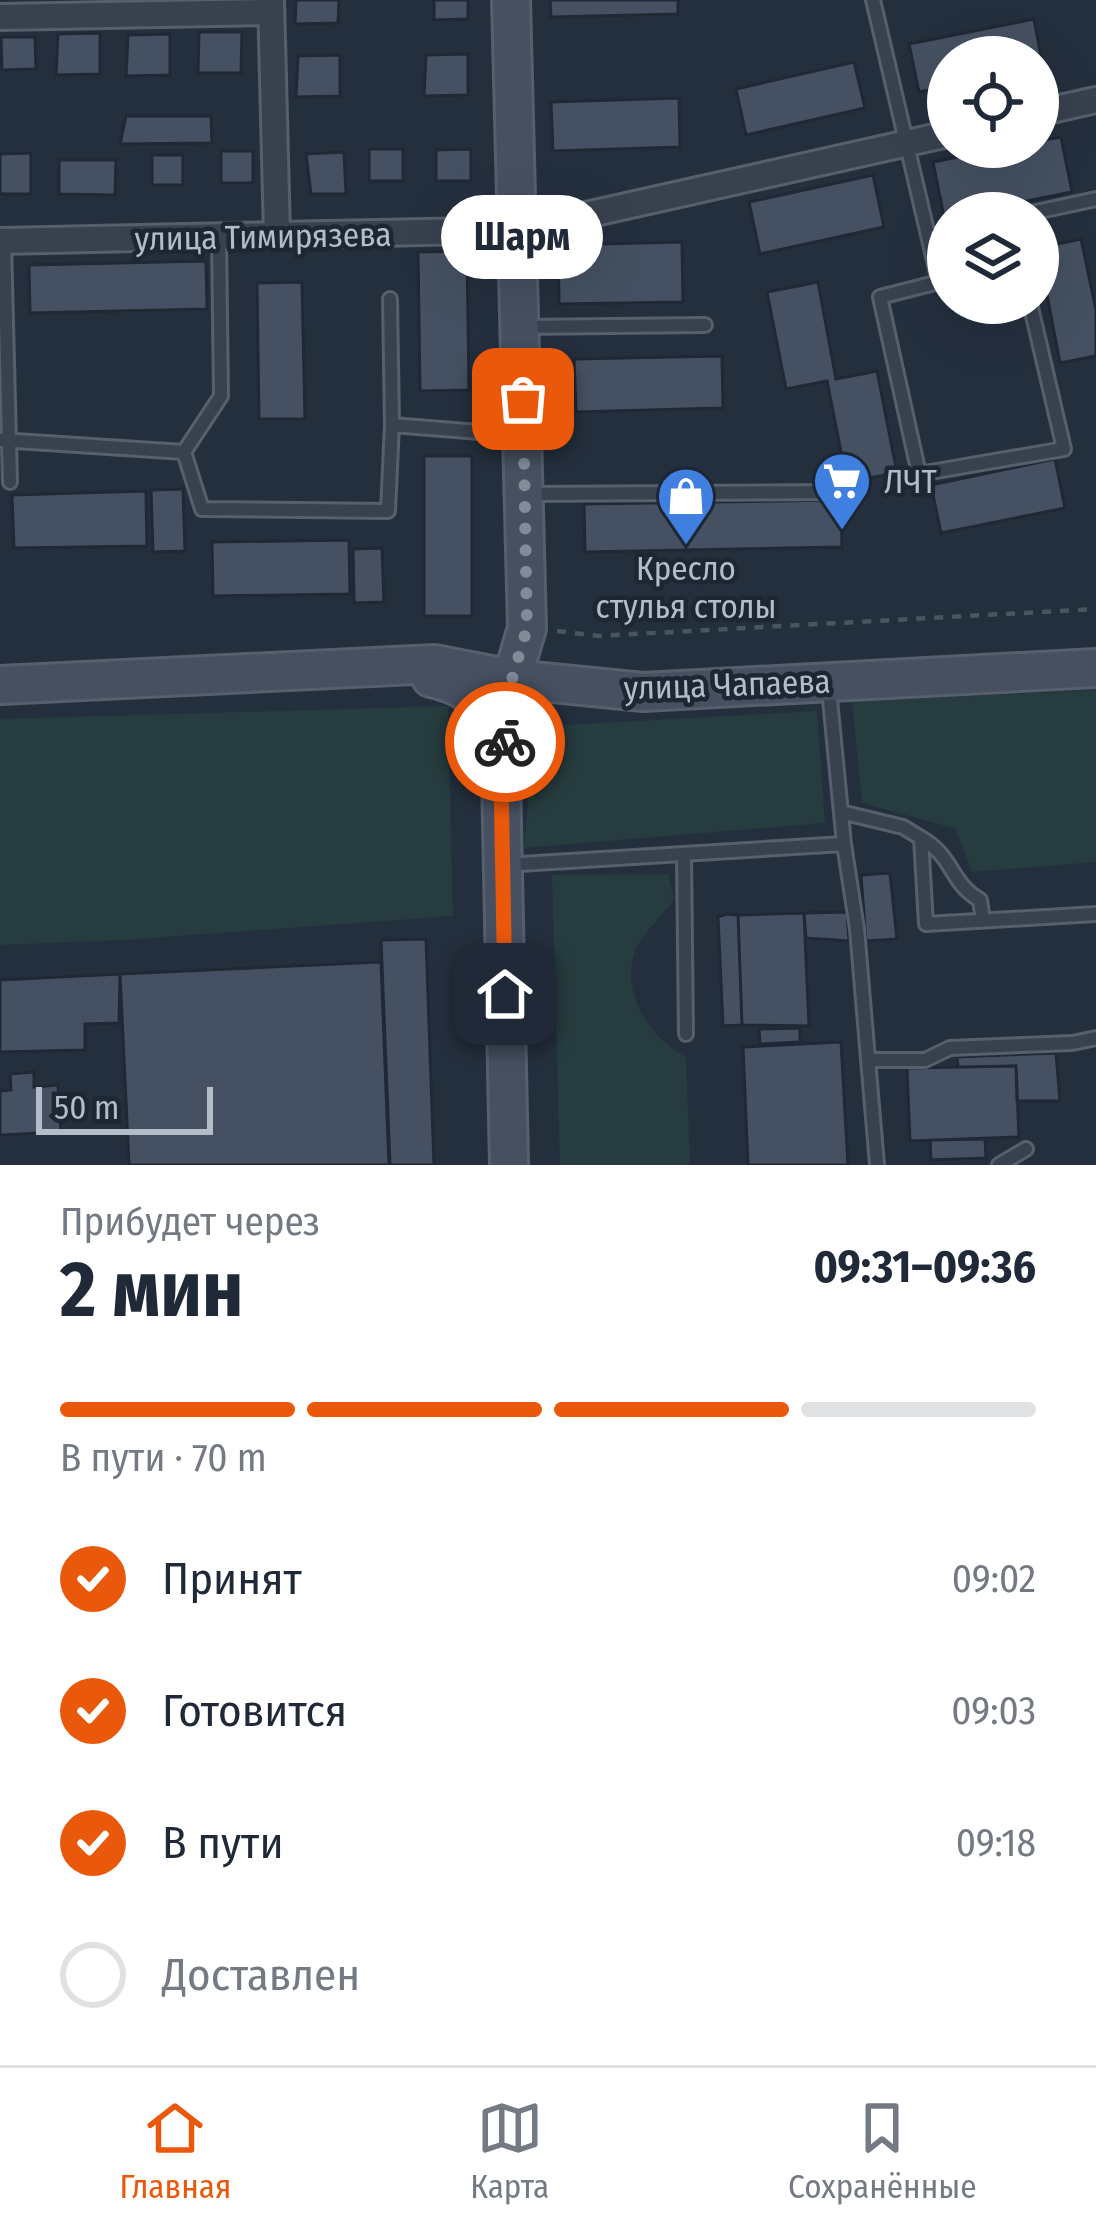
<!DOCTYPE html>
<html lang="ru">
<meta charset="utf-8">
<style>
body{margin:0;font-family:"Fira Sans Condensed",sans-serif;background:#f6f6f7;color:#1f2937;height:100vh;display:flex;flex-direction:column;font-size:45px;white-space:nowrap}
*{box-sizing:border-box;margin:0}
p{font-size:39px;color:#747a83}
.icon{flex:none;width:66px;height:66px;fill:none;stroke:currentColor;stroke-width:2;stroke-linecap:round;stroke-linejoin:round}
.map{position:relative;height:1165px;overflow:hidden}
.sheet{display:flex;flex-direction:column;background:#fff;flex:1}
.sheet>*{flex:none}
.controls{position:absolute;left:927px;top:36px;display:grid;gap:24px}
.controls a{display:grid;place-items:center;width:132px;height:132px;border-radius:50%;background:#fff;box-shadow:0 12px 48px #0002;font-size:60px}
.scale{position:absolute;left:36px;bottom:30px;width:177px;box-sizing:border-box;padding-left:12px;border:6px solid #b4bcc9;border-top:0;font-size:33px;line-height:42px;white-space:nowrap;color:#b4bcc9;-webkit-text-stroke:9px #1d2633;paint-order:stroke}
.pin{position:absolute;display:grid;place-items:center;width:102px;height:102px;color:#fff;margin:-51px;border-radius:24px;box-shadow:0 6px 18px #0006}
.courier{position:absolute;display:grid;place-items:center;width:120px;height:120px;margin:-60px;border:9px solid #ea580c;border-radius:50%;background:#fff;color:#222;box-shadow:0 3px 15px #0007}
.bubble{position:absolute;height:84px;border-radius:42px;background:#fff;box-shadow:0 12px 48px #0002;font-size:39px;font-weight:700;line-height:84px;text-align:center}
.headline em{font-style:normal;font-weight:700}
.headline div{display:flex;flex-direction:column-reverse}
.headline{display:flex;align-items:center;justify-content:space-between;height:204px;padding:0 60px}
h1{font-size:78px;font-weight:700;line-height:90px}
.bar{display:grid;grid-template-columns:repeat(4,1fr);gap:18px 12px;align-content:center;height:144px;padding:0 60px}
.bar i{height:15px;border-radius:9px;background:#e0e1e3}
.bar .current{background:#ea580c}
.bar p{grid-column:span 4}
ol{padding:0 60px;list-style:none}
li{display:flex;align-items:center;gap:36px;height:132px}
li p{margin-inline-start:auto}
li .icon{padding:12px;border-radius:50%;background:#ea580c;color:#fff;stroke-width:4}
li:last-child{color:#747a83}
li i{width:66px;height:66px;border:6px solid #e0e1e3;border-radius:50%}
.tab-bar{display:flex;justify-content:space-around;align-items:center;height:168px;border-top:3px solid #e0e1e3;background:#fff;font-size:33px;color:#747a83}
.tab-bar a{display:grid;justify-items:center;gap:6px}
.tab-bar .current{color:#ea580c}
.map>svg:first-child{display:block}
.grass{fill:#263c3f}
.building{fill:#455162;stroke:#1f2835;stroke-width:3}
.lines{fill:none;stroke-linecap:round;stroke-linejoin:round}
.lane-casing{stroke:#565f6c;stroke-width:18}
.street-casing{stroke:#565f6c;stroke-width:30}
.secondary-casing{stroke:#565f6c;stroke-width:42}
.path{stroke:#44595c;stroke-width:4.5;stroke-dasharray:9 9;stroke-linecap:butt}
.lane{stroke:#38414e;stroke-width:12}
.street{stroke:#38414e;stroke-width:24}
.secondary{stroke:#465061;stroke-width:36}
.done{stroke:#828b98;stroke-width:12;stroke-dasharray:0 21.6}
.route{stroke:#ea580c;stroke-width:15}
.labels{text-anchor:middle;stroke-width:9;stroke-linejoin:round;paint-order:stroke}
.street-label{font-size:33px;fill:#b4bcc9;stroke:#1d2633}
.poi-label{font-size:33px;fill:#b4bcc9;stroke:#1d2633;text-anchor:start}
</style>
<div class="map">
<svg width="1096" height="1165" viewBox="0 0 1096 1165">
<rect width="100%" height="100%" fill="#242f3e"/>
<!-- grass -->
<path class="grass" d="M1096,690V862L972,872L956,829L862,803L852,702Z
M448,706L453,916L124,940L0,945V719Z
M817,711L825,823L524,848L532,755L565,725Z
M668,874L674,899C663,915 640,936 634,954C621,995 652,1039 686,1057L690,1165H560L552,875Z"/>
<!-- building -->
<path class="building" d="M296,0H339L338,23L295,24Z
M434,0H468V19L434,20Z
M550,0H678V14L551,17Z
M1034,19L1043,67L1038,68V57H948V86L919,92L909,44Z
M199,32H242L241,73H198Z
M100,33V74L56,75L58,34Z
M170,34V75L126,76L128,35Z
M1,37H35L36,69L2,70Z
M468,54V95L424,96L426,55Z
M340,55V96L296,97L298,56Z
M854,62L865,108L746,135L736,89Z
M679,98L680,147L553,151L551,102Z
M126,116H211L212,143L120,144Z
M1061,137L1072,192L966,213H948L944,217L933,162L1009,147H1038V141Z
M369,149H403V181H369Z
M471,149V181H436V150Z
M221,151H253V183H221Z
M344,152L346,194H311L306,154Z
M31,153V194H0V154Z
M152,155H183V185H152Z
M59,160H116L115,195L59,194Z
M873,175L884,227L760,254L749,202Z
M1081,239L1096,310V356L1060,363L1038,248Z
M682,242L683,302L559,304L558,245Z
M467,251L469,390L420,391L418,252Z
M206,261L207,309L30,313L29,265Z
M302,282L305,419H259L257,283Z
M818,282L836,379L877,371L897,473L847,482L827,381L786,389L767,292Z
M722,356L723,408L576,412L574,359Z
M424,456H472V616H424Z
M1055,459L1065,508L941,533L931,485Z
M183,489L185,551L153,552L151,490Z
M146,491L147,546L14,548L12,495Z
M841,500L842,547L585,552L584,504Z
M349,540L350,594L213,596L212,542Z
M382,548L384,602L354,603L353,549Z
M890,873L897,939L866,941L861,875Z
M847,912L849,941L806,938L804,913Z
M804,913L809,1026L742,1025L738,915Z
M726,914L738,915L742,1025L723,1026L718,917Z
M426,939L434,1165H390L381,940Z
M381,962L389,1165H129L120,974Z
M120,974L119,1023L85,1024V1050L0,1052V980Z
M800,1028V1042L760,1044L759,1029Z
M841,1042L848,1165H748L743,1047Z
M1056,1053L1060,1101H1017L1016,1066L958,1067L957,1057Z
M1016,1066L1019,1137L910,1141L907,1068Z
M34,1072V1087L58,1085L61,1132L0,1135V1091L11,1090L10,1074Z
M985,1139L986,1158L931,1160L930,1140Z"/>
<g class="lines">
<defs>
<path id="lane" d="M873,0L939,282L880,297L919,474L1064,449L1030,303
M1031,213L1096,199
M928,236L948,232
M4,242L10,482
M390,299L392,425
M521,327L705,325
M0,440L184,452L202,509L388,511L392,425L516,435
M184,452L221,396L219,237
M526,494L849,492
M841,812L903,827L921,838L926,924L1096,914
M921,838C955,858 949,882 980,900L983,920
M844,844L857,929L877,1165
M684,854L686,1034
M505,865L844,844L829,689
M868,1060H925L950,1048L1072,1043L1096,1038
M999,1165L1026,1149"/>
<path id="street" d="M271,0L277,235
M0,17L271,12
M1038,113L1096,100
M0,241L519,230L948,134"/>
<path id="secondary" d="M431,678C480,689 488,709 497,756
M0,685L435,664L512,679L643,692L1096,668
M509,1165L501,777L512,679L527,628L511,0"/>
</defs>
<!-- lane casing -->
<use href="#lane" class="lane-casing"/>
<!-- street casing -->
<use href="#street" class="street-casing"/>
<!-- secondary casing -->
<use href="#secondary" class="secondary-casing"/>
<!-- path -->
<path class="path" d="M557,631L598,636L1096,609"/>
<!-- lane -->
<use href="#lane" class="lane"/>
<!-- street -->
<use href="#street" class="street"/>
<!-- secondary -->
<use href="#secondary" class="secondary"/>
</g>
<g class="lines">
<!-- done -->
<path class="done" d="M505,742L512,679L527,628L523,399"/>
<!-- route -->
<path class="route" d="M505,742L501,778L505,994"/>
</g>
<!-- icons -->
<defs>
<symbol id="supermarket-pin" viewBox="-11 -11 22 30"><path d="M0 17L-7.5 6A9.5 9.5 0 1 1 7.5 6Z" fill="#3f7fe0" stroke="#1d2633"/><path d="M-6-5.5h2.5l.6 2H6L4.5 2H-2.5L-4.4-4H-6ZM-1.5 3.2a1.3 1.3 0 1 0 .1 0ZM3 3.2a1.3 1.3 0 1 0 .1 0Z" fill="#fff"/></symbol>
<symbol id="shop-pin" viewBox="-11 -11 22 30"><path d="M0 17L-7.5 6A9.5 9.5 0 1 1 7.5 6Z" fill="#3f7fe0" stroke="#1d2633"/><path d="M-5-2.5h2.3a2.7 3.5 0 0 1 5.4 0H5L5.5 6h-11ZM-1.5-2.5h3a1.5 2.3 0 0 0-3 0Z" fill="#fff"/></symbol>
</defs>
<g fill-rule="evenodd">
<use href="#supermarket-pin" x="809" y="448" width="66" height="90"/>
<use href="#shop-pin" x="653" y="463" width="66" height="90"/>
</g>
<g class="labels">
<!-- street labels -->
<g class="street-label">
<text transform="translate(263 236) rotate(-1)" y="12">улица Тимирязева</text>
<text transform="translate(727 684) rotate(-2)" y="12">улица Чапаева</text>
</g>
<!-- poi labels -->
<g class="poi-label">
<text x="884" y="493">ЛЧТ</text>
<text x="686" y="580" text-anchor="middle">Кресло<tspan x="686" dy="38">стулья столы</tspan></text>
</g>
</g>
</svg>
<div class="controls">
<a><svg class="icon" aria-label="locate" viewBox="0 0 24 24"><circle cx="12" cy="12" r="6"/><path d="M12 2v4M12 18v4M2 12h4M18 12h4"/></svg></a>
<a><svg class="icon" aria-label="layers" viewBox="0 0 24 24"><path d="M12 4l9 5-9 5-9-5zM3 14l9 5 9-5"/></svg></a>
</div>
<div class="scale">50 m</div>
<div class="pin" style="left:523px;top:399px;background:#ea580c"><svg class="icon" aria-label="bag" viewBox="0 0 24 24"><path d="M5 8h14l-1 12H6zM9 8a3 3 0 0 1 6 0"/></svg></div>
<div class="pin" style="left:505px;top:994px;background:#1f2937"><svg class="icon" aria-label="home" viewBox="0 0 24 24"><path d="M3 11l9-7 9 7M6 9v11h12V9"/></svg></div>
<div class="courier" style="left:505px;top:742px"><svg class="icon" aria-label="bike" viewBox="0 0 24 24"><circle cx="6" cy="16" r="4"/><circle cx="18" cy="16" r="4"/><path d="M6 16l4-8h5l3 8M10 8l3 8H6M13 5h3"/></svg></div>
<div class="bubble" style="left:441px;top:195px;width:162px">Шарм</div>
</div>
<section class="sheet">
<div class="headline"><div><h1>2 мин</h1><p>Прибудет через</p></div><em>09:31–09:36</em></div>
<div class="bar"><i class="current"></i><i class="current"></i><i class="current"></i><i></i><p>В пути · 70 m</p></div>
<ol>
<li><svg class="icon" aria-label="check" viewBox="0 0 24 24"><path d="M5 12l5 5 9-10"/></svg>Принят<p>09:02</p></li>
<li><svg class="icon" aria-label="check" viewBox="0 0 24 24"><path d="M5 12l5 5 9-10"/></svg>Готовится<p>09:03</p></li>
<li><svg class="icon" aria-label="check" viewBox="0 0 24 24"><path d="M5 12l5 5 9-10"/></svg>В пути<p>09:18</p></li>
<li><i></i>Доставлен</li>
</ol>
</section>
<nav class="tab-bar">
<a class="current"><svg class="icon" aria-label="home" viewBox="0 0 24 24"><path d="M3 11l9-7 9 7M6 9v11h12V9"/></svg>Главная</a>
<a><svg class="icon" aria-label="map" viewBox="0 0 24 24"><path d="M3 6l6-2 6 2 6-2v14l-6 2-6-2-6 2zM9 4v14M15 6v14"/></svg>Карта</a>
<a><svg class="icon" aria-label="saved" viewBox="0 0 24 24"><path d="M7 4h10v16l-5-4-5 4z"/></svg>Сохранённые</a>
</nav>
